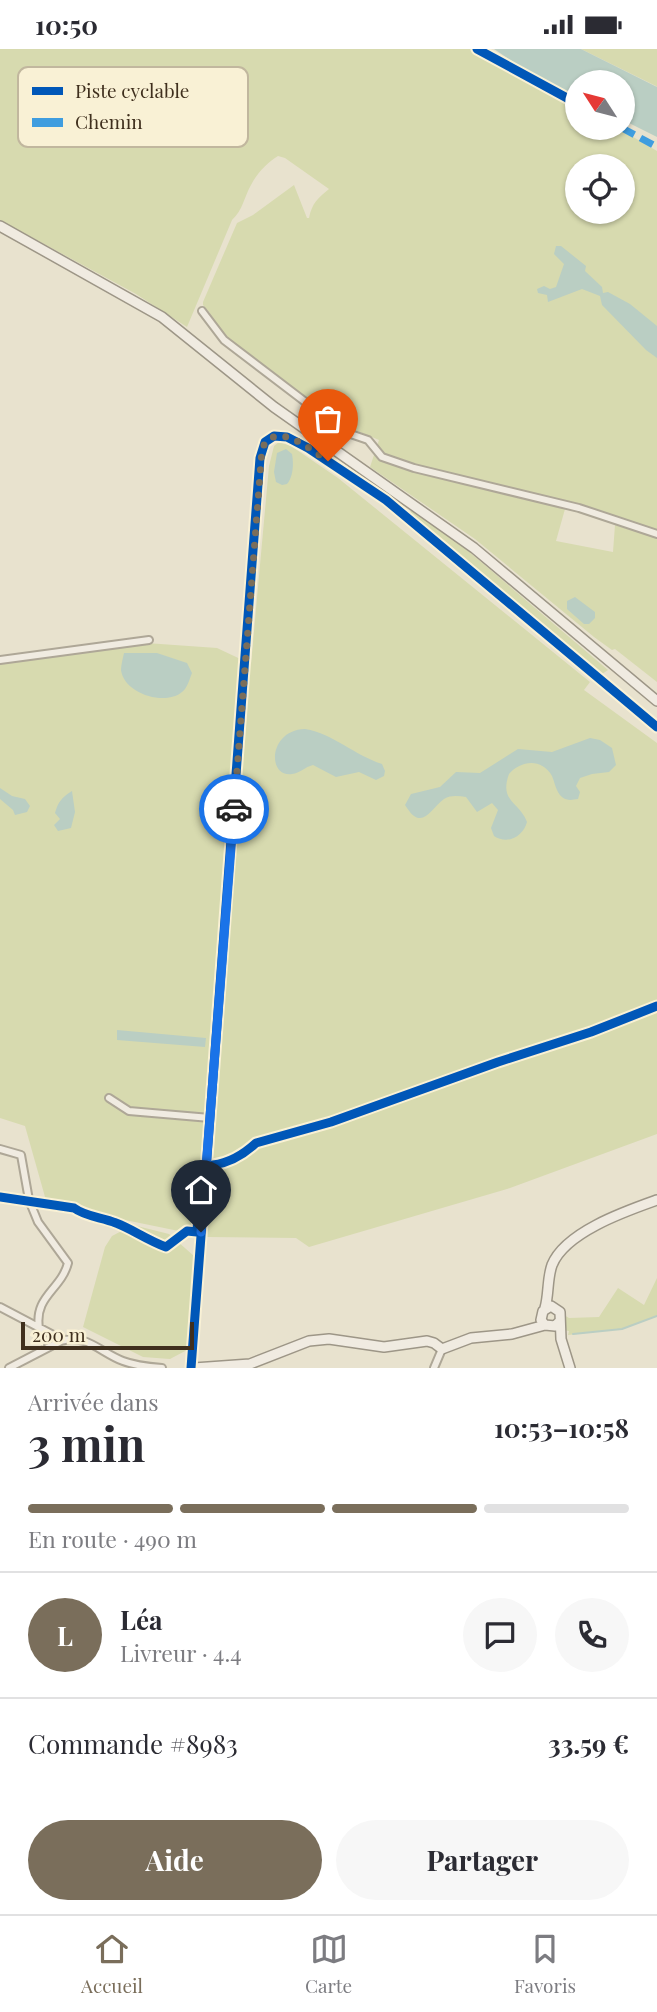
<!DOCTYPE html>
<html lang="fr">
<meta charset="utf-8">
<style>
body{margin:0;font-family:"Playfair Display",serif;background:#f7f7f7;color:#2b2b33;height:100vh;display:flex;flex-direction:column;font-size:26px;white-space:nowrap}
*{box-sizing:border-box;margin:0}
p{font-size:23px;color:#7c7c81}
.icon{flex:none;width:38px;height:38px;fill:none;stroke:currentColor;stroke-width:2;stroke-linecap:round;stroke-linejoin:round}
.map{position:relative;height:1319px;overflow:hidden}
.drawer{display:flex;flex-direction:column;background:#fff;flex:1}
.drawer>*{flex:none}
.needle{width:46px;rotate:306deg}
.buttons{position:absolute;left:565px;top:21px;display:grid;gap:14px}
.buttons a{display:grid;place-items:center;width:70px;height:70px;border-radius:50%;background:#fff;box-shadow:0 2px 5px #0004;font-size:35px}
.scale{position:absolute;left:21px;bottom:18px;width:173px;box-sizing:border-box;padding-left:7px;border:4px solid #3f2f1d;border-top:0;font-size:19px;line-height:24px;white-space:nowrap;color:#3f2f1d;-webkit-text-stroke:5px #f9f1d5;paint-order:stroke}
.pin{position:absolute;display:grid;place-items:center;width:60px;height:60px;color:#fff;margin:-72px -30px;border-radius:50% 50% 50% 0;rotate:-45deg;box-shadow:0 0 7px #0007}
.pin .icon{rotate:45deg}
.courier{position:absolute;display:grid;place-items:center;width:70px;height:70px;margin:-35px;border:5px solid #1a73e8;border-radius:50%;background:#fff;color:#222;box-shadow:0 2px 9px #0007}
.summary em{font-style:normal;font-weight:700}
.summary div{display:flex;flex-direction:column-reverse}
.summary{display:flex;align-items:center;justify-content:space-between;height:119px;padding:0 28px}
h1{font-size:46px;font-weight:700;line-height:52px}
.bar{display:grid;grid-template-columns:repeat(4,1fr);gap:10px 7px;align-content:center;height:84px;padding:0 28px}
.bar i{height:9px;border-radius:5px;background:#e1e1e2}
.bar .active{background:#7a6e5b}
.bar p{grid-column:span 4}
.line{display:flex;align-items:center;gap:18px;padding:0 28px;border-top:2px solid #e1e1e2}
.line div{flex:1}
.round{display:grid;place-items:center;flex:none;width:74px;height:74px;border-radius:37px;background:#f7f7f7}
.button{display:flex;gap:14px;margin-top:auto;padding:14px 28px}
.button a{flex:1;height:80px;border-radius:42px;background:#7a6e5b;color:#fff;font-size:28px;font-weight:700;line-height:80px;text-align:center}
.button a+a{background:#f7f7f7;color:#2b2b33}
.status{display:flex;justify-content:space-between;align-items:center;height:49px;padding:0 35px;background:#fff;direction:ltr}
.status svg{height:19px;fill:currentColor}
.tab-bar{display:flex;justify-content:space-around;align-items:center;height:98px;border-top:2px solid #e1e1e2;background:#fff;font-size:19px;color:#7c7c81}
.tab-bar a{display:grid;justify-items:center;gap:4px}
.tab-bar .active{color:#7a6e5b}
.map>svg:first-child{display:block}
.green{fill:#d7daaf;fill-rule:evenodd}
.water{fill:#bacec3}
.lines{fill:none;stroke-linecap:round;stroke-linejoin:round}
.stream{stroke:#bacec3;stroke-width:2}
.street-casing{stroke:#aea797;stroke-width:10}
.secondary-casing{stroke:#9d9687;stroke-width:12}
.street{stroke:#f0ebe1;stroke-width:6}
.secondary{stroke:#f0ebe1;stroke-width:9}
.quiet{stroke:#3f9ddf;stroke-width:7;stroke-dasharray:14 7;stroke-linecap:butt}
.cycleway-casing{stroke:#f9f1d5;stroke-width:13}
.cycleway{stroke:#0057b8;stroke-width:9}
.done{stroke:#7a6e5b;stroke-width:7;stroke-dasharray:0 12.6}
.route{stroke:#1a73e8;stroke-width:9}
.key{fill:#f9f1d5;stroke:#c1b79e;stroke-width:2}
.key-label{font-size:19px;fill:#3f2f1d}
</style>
<div class="status"><b>10:50</b><svg viewBox="0 0 49 12"><path d="M0 12V9h3v3zM5 12V6h3v6zM10 12V3h3v9zM15 12V0h3v12zM26 1h20v11H26zM47 4h2v5h-2z"/></svg></div>
<div class="map">
<svg width="657" height="1319" viewBox="0 0 657 1319">
<rect width="100%" height="100%" fill="#e8e2ce"/>
<!-- green -->
<path class="green" d="M0,0H472L577,58L578,79H618L657,102V484L583,460L581,464L565,460L556,492L613,503L615,476L657,489V633L615,600L612,601L594,588L475,490L370,418L379,391L334,372L332,367L318,361L229,293L211,272L210,264L203,256V253L237,174L253,166L294,136L307,169H309C312,154 318,149 329,140L285,109L278,107C267,114 257,124 251,136C244,148 243,161 232,171L187,278L136,245L0,171ZM578,117H623V163H578Z
M581,0H657V38L656,37Z
M279,393L291,397L338,429L590,633L584,641L657,694V1085L507,1140L309,1198L296,1189L208,1188L47,1155L25,1077L0,1069V614L132,593L217,599L251,615L269,417L274,397Z
M412,461L467,501L608,621L602,625L522,562L408,465Z
M133,1176L169,1185L194,1207L187,1301L170,1310L143,1308L83,1278L105,1198L112,1187Z
M657,1229V1267L621,1280L568,1286L569,1282L562,1281L564,1266L569,1269L599,1268L618,1239L644,1256Z"/>
<!-- water -->
<path class="water" d="M494,0H581L657,38V88L623,71V33H578L577,48L545,34Z
M556,197H561L586,217L585,222L602,238L603,244L608,243L630,255L657,277V309L646,301L602,256L600,247L582,240L548,253L547,246L538,244L537,240L544,237L550,240L556,238L564,215L554,205Z
M286,400L292,405C294,415 293,428 287,435L282,436L276,433L274,423L277,404Z
M575,548L595,563V569L589,575H584L567,560V552Z
M124,604H157L187,614L192,624C190,629 188,636 185,640C170,659 124,646 121,621C121,616 123,609 124,604Z
M305,680C334,685 354,706 382,715L385,722L384,727L376,731L359,723L336,728L313,716C305,718 300,724 292,725C267,729 268,681 305,680Z
M590,689L600,691L612,699L616,716L609,723L592,725L580,729L576,737L580,743L578,750C572,751 567,752 562,748C556,743 555,734 552,727C542,709 521,711 509,725C499,753 519,752 527,773C523,788 507,796 494,787L491,779L498,761L492,754L477,763L466,748C458,747 451,746 444,750C430,760 422,784 405,756L411,745L440,738L456,723L480,724L518,700L552,703Z
M0,739L12,747L25,750L30,757L27,763L15,766L13,761L0,750Z
M72,742L75,763L71,779L58,782L54,776L60,770L55,764C58,753 62,748 72,742Z
M117,981L206,989L205,998L117,991Z"/>
<g class="lines">
<!-- stream -->
<path class="stream" d="M573,1285L622,1280L657,1267"/>
<defs>
<path id="street" d="M202,262L224,291L329,371L336,380L368,391L382,408L414,419L579,459L657,485
M0,611L149,591
M109,1049L129,1062L210,1069
M0,1100L21,1106L29,1151L38,1173L68,1214C61,1241 34,1247 39,1279
M0,1258L57,1288L61,1292C86,1284 101,1304 123,1312C136,1317 149,1318 162,1319
M9,1319L61,1292
M191,1319L260,409L265,393L274,387L287,388L308,399L386,451L657,678
M434,1319L442,1300"/>
<path id="secondary" d="M0,177L162,268L274,358L474,499L657,652
M545,1259C549,1245 547,1230 552,1216C565,1183 626,1162 657,1151
M560,1272L555,1277L545,1276L541,1271L543,1262L551,1257L560,1263L561,1290L570,1319
M194,1319L250,1315L309,1292L329,1290L384,1298L427,1292L434,1294L442,1300L471,1289L512,1285L545,1276"/>
</defs>
<!-- street casing -->
<use href="#street" class="street-casing"/>
<!-- secondary casing -->
<use href="#secondary" class="secondary-casing"/>
<!-- street -->
<use href="#street" class="street"/>
<!-- secondary -->
<use href="#secondary" class="secondary"/>
<!-- quiet -->
<path class="quiet" d="M622,79L657,98"/>
<defs>
<path id="cycleway" d="M477,0L578,55
M201,1121L202,1118L211,1120L213,1116C229,1114 244,1105 256,1094L331,1073L498,1013L591,983L657,957
M0,1148L74,1159C86,1168 102,1168 116,1174C132,1180 147,1191 166,1198L187,1182L197,1183L198,1167
M191,1319L260,409L265,393L274,387L287,388L308,399L386,451L657,678"/>
</defs>
<!-- cycleway casing -->
<use href="#cycleway" class="cycleway-casing"/>
<!-- cycleway -->
<use href="#cycleway" class="cycleway"/>
</g>
<g class="lines">
<!-- done -->
<path class="done" d="M234,760L262,400C275,370 310,400 328,412"/>
<!-- route -->
<path class="route" d="M201,1183L234,760"/>
</g>
<!-- legend -->
<rect x="18" y="18" width="230" height="80" rx="10" class="key"/>
<rect x="32" y="38" width="31" height="8" fill="#0057b8"/>
<rect x="32" y="69" width="31" height="9" fill="#3f9ddf"/>
<g class="key-label">
<text x="75" y="49">Piste cyclable</text>
<text x="75" y="80">Chemin</text>
</g>
</svg>
<div class="buttons">
<a><svg class="needle" viewBox="-14 -14 28 28"><path d="M0-13l5 13h-10z" fill="#e53935"/><path d="M0 13l5-13h-10z" fill="#7c7c81"/></svg></a>
<a><svg class="icon" aria-label="locate" viewBox="0 0 24 24"><circle cx="12" cy="12" r="6"/><path d="M12 2v4M12 18v4M2 12h4M18 12h4"/></svg></a>
</div>
<div class="scale">200 m</div>
<div class="pin" style="left:328px;top:412px;background:#ea580c"><svg class="icon" aria-label="bag" viewBox="0 0 24 24"><path d="M5 8h14l-1 12H6zM9 8a3 3 0 0 1 6 0"/></svg></div>
<div class="pin" style="left:201px;top:1183px;background:#1f2937"><svg class="icon" aria-label="home" viewBox="0 0 24 24"><path d="M3 11l9-7 9 7M6 9v11h12V9"/></svg></div>
<div class="courier" style="left:234px;top:760px"><svg class="icon" aria-label="car" viewBox="0 0 24 24"><path d="M5 17H2v-5l4-1 3-4h7l3 4 3 1v5h-3M9 17h6M6 11h13"/><circle cx="7" cy="17" r="2"/><circle cx="17" cy="17" r="2"/></svg></div>
</div>
<section class="drawer">
<div class="summary"><div><h1>3 min</h1><p>Arrivée dans</p></div><em>10:53–10:58</em></div>
<div class="bar"><i class="active"></i><i class="active"></i><i class="active"></i><i></i><p>En route · 490 m</p></div>
<div class="line" style="height:126px"><b class="round" style="background:#7a6e5b;color:#fff">L</b><div><b>Léa</b><p>Livreur · 4.4</p></div><a class="round"><svg class="icon" aria-label="chat" viewBox="0 0 24 24"><path d="M4 5h16v11H9l-5 4z"/></svg></a><a class="round"><svg class="icon" aria-label="phone" viewBox="0 0 24 24"><path d="M5 4h4l2 5-3 2q2 4 5 5l2-3 5 2v4C11 20 4 13 5 4z"/></svg></a></div>
<div class="line" style="height:91px"><div>Commande #8983</div><b>33.59 €</b></div>
<div class="button"><a>Aide</a><a>Partager</a></div>
</section>
<nav class="tab-bar">
<a class="active"><svg class="icon" aria-label="home" viewBox="0 0 24 24"><path d="M3 11l9-7 9 7M6 9v11h12V9"/></svg>Accueil</a>
<a><svg class="icon" aria-label="map" viewBox="0 0 24 24"><path d="M3 6l6-2 6 2 6-2v14l-6 2-6-2-6 2zM9 4v14M15 6v14"/></svg>Carte</a>
<a><svg class="icon" aria-label="saved" viewBox="0 0 24 24"><path d="M7 4h10v16l-5-4-5 4z"/></svg>Favoris</a>
</nav>
